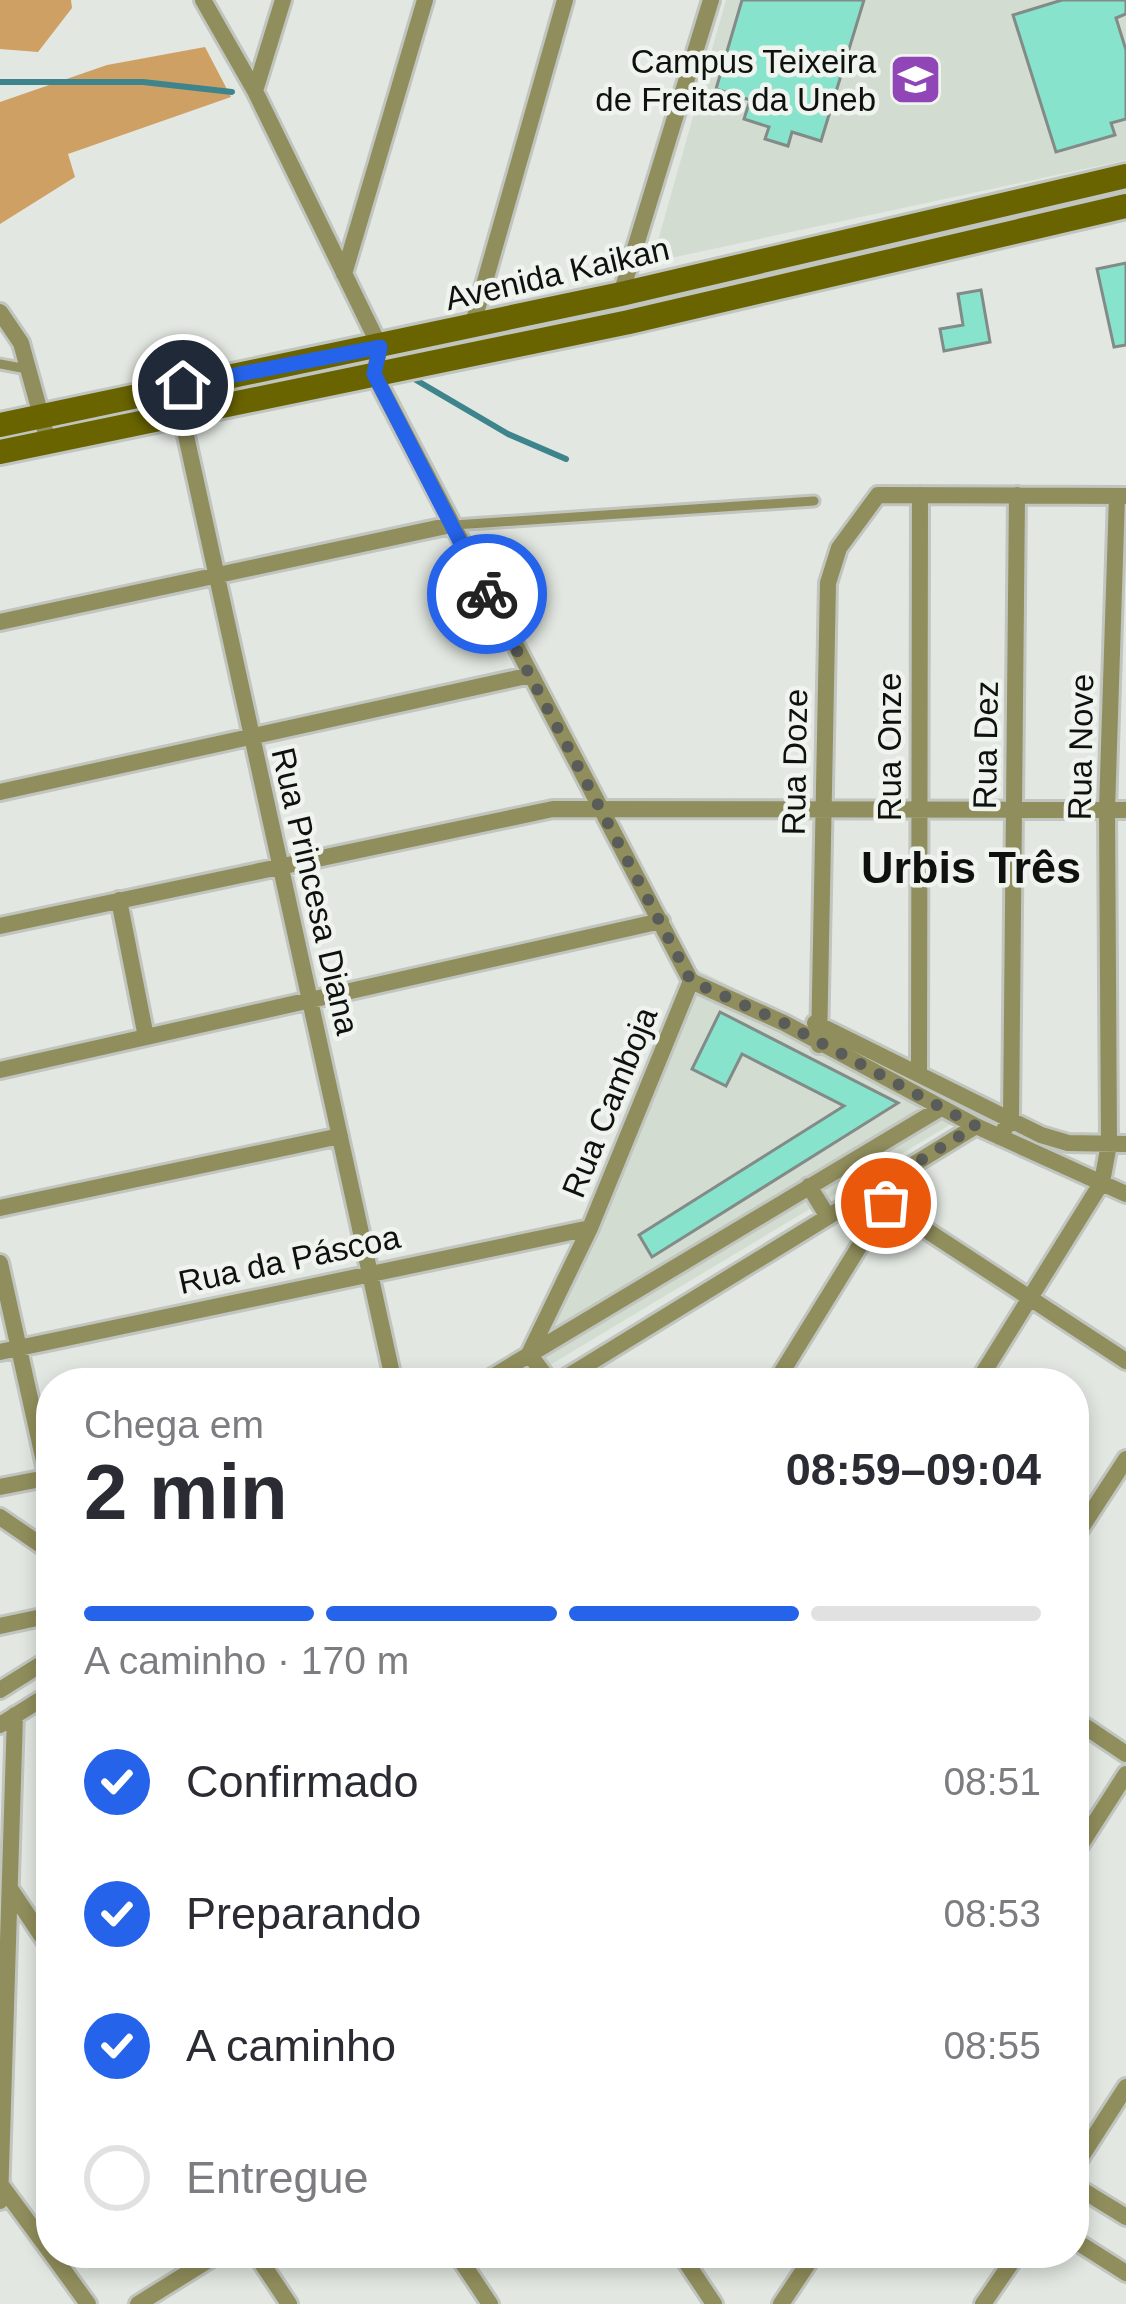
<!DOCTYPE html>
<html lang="pt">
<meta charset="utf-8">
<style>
body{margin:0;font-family:Helvetica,sans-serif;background:#f2f2f3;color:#2b2b33;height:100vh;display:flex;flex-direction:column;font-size:45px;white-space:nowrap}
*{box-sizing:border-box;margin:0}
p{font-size:39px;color:#7c7c81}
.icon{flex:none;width:66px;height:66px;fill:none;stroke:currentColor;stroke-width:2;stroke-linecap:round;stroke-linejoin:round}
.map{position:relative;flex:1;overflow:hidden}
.side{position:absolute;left:36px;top:1368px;width:1053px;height:900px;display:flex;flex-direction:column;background:#fff;border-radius:48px;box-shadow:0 6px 18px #0003}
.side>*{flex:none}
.pin{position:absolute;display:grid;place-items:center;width:102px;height:102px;color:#fff;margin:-51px;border:6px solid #fff;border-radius:50%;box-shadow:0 3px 12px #0007}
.courier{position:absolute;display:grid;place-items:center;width:120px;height:120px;margin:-60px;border:9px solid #2563eb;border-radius:50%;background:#fff;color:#222;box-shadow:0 3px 15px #0007}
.summary em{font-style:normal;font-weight:800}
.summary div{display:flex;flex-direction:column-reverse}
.summary{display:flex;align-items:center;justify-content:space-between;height:204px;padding:0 48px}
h1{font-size:78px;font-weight:800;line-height:90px}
.bar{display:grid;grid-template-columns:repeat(4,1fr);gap:18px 12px;align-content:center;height:144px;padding:0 48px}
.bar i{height:15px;border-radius:9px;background:#e1e1e2}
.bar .selected{background:#2563eb}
.bar p{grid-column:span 4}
ol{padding:0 48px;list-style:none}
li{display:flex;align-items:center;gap:36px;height:132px}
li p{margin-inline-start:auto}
li .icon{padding:12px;border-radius:50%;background:#2563eb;color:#fff;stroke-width:4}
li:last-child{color:#7c7c81}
li i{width:66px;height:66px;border:6px solid #e1e1e2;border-radius:50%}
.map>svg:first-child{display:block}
.built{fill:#d2dcd0}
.forest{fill:#cfa064}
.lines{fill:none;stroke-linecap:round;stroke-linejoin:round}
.stream{stroke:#3d848d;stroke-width:6}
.building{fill:#87e3cb;stroke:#828b88;stroke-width:3}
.lane-casing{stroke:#c0c5bf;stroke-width:15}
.street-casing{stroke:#c0c5bf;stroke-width:22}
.secondary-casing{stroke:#c0c5bf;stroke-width:30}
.lane{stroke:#908e5c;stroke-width:9}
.street{stroke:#908e5c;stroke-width:16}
.secondary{stroke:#696400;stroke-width:24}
.done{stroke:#595c58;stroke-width:12;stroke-dasharray:0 21.6}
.route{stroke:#2563eb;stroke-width:15}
.labels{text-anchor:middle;stroke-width:9;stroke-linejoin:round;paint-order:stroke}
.poi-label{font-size:33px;fill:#0f110e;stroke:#eff4ee;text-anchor:end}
.street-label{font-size:33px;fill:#0f110e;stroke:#eff4ee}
.district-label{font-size:45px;font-weight:bold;fill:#0f110e;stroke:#eff4ee}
</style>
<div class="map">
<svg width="1126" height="2304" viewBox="0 0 1126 2304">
<rect width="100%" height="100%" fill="#e2e7e1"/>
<!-- built -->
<path class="built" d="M726,0H1126V160L652,262Z
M696,969L976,1109L520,1383L636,1102Z"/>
<!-- forest -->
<path class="forest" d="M0,0H71L72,8L38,52L0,49Z
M205,47L231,97L68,154L75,177L0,224V102L107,65Z"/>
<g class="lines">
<!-- stream -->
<path class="stream" d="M0,82H143L232,92
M416,380L508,434L566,459"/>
</g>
<!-- building -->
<path class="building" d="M742,0H864L821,141L792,132L788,146L765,139L769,127L744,119L750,100L716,89Z
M1062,0H1126V14L1116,18L1126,50V119L1111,123L1115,135L1056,152L1013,15Z
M1126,263V345L1114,347L1097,269Z
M981,290L990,342L944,351L940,329L963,325L958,294Z
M720,1012L898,1103L652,1257L639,1235L844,1106L742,1054L726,1086L692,1069Z"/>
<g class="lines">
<defs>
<path id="lane" d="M0,364L27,369
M454,525L814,501"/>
<path id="street" d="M203,0L255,91L380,347L374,374L691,981L590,1228L529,1354L551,1383
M255,91L283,0
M344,274L425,0
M621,294L711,0
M0,312L21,343L48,441
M472,327L565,0
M181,413L394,1383
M0,622L451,525
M0,792L531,675
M119,900L146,1037
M0,926L553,809L1126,810
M691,981L784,1023L976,1126L1126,1194
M815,1023L1041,1135L1068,1143L1126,1144
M819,1045L828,583L839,548L878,495L1126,496
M0,1070L661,921
M919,1071L920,495
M1000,1137L1011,1118L1017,495
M809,1186L828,1217
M868,1192L1126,1361
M0,1208L340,1136
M0,1263L51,1493
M0,1352L590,1228
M482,1383L941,1108
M557,1383L976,1126
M775,1383L891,1195
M977,1383L1102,1182L1109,1144L1107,809L1117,496
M0,1487L51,1477
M0,1517L51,1552
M1074,1539L1126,1459
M0,1626L51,1615
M0,1690L51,1658
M1074,1719L1126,1754
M0,1725L51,1693
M1074,1855L1126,1774
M11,1890L51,1950
M1074,2168L1126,2087
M1,2185L51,2253
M1074,2185L1126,2217
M0,2201L15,1715
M1074,2240L1126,2273
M51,2253L88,2304
M255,2253L289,2304
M456,2253L490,2304
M680,2253L714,2304
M138,2304L220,2253
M781,2304L815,2253
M983,2304L1018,2253"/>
<path id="secondary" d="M0,425L621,294L1126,176
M0,452L629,322L1126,206"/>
</defs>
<!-- lane casing -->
<use href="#lane" class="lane-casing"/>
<!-- street casing -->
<use href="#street" class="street-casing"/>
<!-- secondary casing -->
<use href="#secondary" class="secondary-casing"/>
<!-- lane -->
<use href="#lane" class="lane"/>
<!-- street -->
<use href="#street" class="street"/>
<!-- secondary -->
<use href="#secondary" class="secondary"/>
</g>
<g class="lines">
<!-- done -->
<path class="done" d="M487,594L691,981L784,1023L976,1126L906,1169L886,1203"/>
<!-- route -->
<path class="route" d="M183,385L380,347L374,374L487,594"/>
</g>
<!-- icons -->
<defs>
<symbol id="university-square" viewBox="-11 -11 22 22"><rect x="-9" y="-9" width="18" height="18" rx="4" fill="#9046b7" stroke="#eff4ee"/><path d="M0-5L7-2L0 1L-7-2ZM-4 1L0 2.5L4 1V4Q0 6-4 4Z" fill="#fff"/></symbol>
</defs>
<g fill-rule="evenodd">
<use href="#university-square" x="886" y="50" width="59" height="59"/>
</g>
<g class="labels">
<!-- poi labels -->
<g class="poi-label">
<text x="876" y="73">Campus Teixeira<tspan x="876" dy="38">de Freitas da Uneb</tspan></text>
</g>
<!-- street labels -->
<g class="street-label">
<text transform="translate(557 273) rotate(-13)" y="12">Avenida Kaikan</text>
<text transform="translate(985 745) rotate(-89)" y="12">Rua Dez</text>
<text transform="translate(889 747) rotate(-90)" y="12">Rua Onze</text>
<text transform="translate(1080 747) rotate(-89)" y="12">Rua Nove</text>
<text transform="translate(794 762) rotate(-89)" y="12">Rua Doze</text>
<text transform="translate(316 891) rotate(77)" y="12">Rua Princesa Diana</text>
<text transform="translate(609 1102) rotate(-68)" y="12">Rua Camboja</text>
<text transform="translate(289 1259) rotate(-12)" y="12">Rua da Páscoa</text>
</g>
<!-- district labels -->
<g class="district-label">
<text x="971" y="883">Urbis Três</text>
</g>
</g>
</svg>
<div class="pin" style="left:886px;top:1203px;background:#ea580c"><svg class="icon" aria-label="bag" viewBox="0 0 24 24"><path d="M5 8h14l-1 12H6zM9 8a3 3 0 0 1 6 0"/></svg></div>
<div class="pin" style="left:183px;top:385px;background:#1f2937"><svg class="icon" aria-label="home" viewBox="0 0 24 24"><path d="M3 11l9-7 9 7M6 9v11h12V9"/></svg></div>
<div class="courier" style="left:487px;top:594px"><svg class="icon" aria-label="bike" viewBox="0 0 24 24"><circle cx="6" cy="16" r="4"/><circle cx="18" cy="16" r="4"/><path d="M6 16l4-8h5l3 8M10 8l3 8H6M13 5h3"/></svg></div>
<section class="side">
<div class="summary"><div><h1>2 min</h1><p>Chega em</p></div><em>08:59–09:04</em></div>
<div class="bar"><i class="selected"></i><i class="selected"></i><i class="selected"></i><i></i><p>A caminho · 170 m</p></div>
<ol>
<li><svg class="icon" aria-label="check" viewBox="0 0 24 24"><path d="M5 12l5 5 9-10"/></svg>Confirmado<p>08:51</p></li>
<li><svg class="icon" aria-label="check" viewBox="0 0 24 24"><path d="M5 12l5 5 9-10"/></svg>Preparando<p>08:53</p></li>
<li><svg class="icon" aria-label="check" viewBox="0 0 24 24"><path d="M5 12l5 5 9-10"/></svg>A caminho<p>08:55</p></li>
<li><i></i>Entregue</li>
</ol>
</section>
</div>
